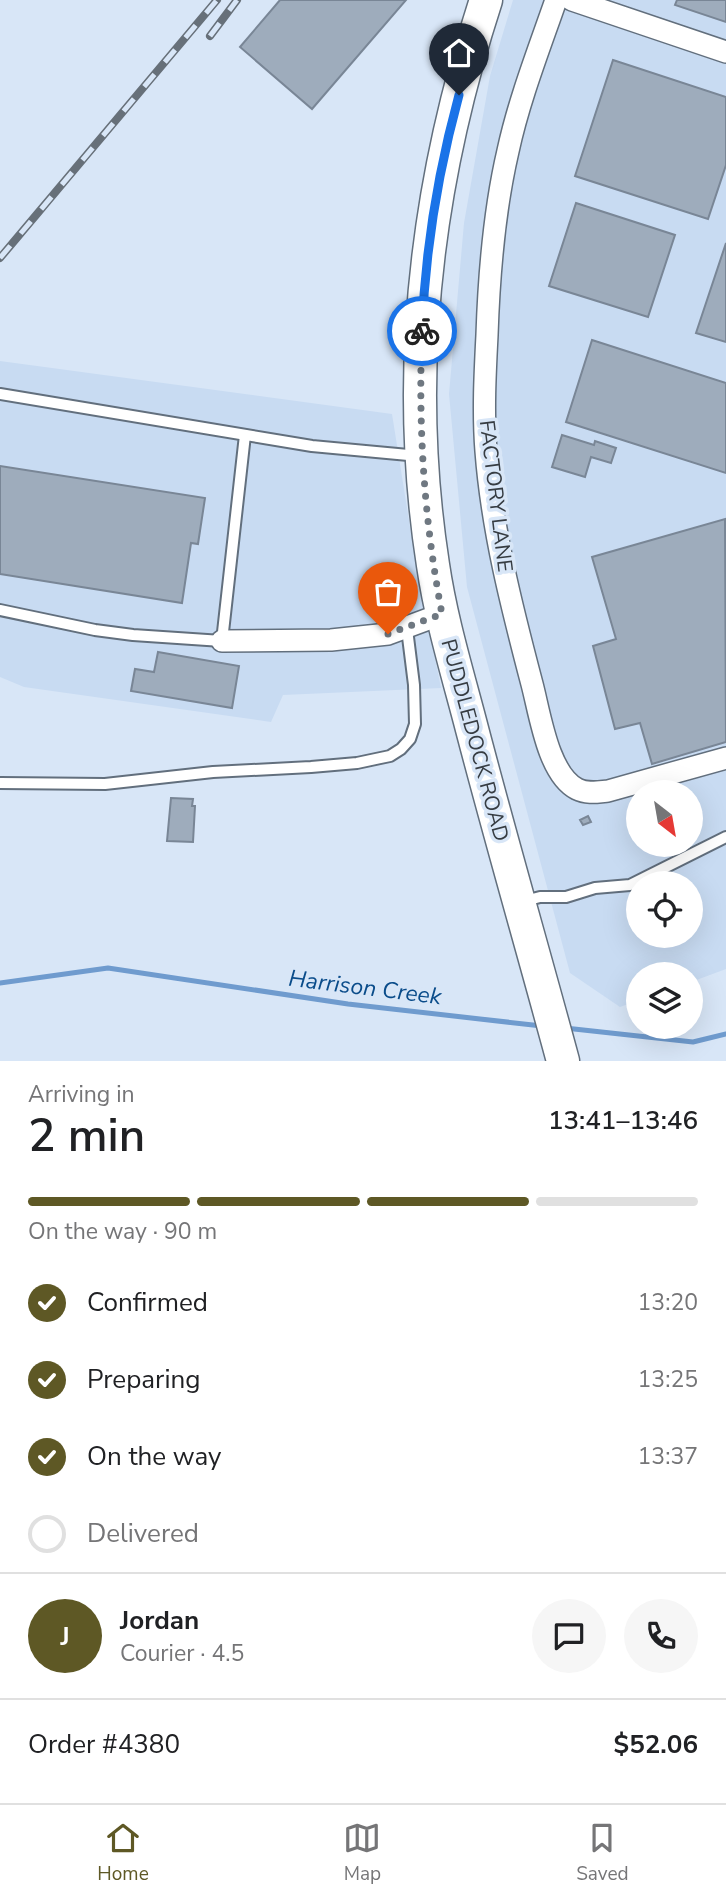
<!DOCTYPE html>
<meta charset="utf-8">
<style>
body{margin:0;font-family:"Nunito Sans",sans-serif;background:#f6f6f6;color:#202124;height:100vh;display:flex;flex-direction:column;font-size:26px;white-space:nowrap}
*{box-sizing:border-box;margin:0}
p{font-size:23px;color:#757577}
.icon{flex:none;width:38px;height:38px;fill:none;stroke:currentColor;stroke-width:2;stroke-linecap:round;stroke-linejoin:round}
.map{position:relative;height:1061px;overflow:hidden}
.sheet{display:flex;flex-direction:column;background:#fff;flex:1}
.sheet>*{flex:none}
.needle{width:46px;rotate:149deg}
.tools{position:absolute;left:626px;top:780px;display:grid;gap:14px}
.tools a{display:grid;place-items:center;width:77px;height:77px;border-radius:50%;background:#fff;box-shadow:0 7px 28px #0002;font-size:35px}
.pin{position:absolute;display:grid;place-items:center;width:60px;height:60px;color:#fff;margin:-72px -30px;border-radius:50% 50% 50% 0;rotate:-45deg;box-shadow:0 0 7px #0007}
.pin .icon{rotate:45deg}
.courier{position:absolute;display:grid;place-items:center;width:70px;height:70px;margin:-35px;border:5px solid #1a73e8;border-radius:50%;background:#fff;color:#222;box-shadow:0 2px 9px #0007}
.head em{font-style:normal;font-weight:600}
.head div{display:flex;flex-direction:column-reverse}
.head{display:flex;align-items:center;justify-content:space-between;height:119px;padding:0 28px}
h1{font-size:46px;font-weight:600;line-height:52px}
.bar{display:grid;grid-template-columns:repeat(4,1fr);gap:10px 7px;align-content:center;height:84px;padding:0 28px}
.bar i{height:9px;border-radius:5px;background:#e0e0e0}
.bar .on{background:#5e5825}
.bar p{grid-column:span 4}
.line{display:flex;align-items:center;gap:18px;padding:0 28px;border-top:2px solid #e0e0e0}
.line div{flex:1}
.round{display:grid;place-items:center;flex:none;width:74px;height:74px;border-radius:37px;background:#f6f6f6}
ol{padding:0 28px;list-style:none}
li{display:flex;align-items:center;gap:21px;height:77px}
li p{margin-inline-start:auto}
li .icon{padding:7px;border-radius:50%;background:#5e5825;color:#fff;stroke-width:4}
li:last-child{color:#757577}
li i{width:38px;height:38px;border:4px solid #e0e0e0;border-radius:50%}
.menu{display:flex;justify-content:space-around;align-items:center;height:98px;border-top:2px solid #e0e0e0;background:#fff;font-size:19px;color:#757577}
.menu a{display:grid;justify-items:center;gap:4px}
.menu .on{color:#5e5825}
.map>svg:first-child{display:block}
.built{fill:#c8dbf2;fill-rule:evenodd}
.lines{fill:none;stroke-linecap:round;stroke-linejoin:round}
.stream{stroke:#6f9bce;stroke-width:5}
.building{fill:#9eacbc;stroke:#798696;stroke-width:2}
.lane-casing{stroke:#626f7d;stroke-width:14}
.street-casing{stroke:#626f7d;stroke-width:24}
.secondary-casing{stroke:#626f7d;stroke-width:35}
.lane{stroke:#fff;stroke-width:10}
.street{stroke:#fff;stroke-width:21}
.secondary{stroke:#fff;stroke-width:32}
.rail-casing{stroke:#677079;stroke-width:8}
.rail{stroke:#d8e6f7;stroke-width:5;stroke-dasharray:16;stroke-linecap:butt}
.done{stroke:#6f7881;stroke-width:7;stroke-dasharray:0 12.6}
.route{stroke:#1a73e8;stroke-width:9}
.labels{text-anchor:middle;stroke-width:7;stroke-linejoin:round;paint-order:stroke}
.street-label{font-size:21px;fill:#363c42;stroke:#d8e6f7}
.water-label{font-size:23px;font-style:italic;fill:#0a4c8a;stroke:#d8e6f7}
</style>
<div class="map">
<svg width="726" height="1061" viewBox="0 0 726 1061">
<rect width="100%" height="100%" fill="#d8e6f7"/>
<!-- built -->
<path class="built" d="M513,0H726V969L691,982V975H639V1000L620,1007L570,973L467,587L449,394L464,223L490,76ZM639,793H691V845H639ZM639,884H691V936H639Z
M0,361L392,414L415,558L441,688L283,695L271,722L24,687L0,677Z"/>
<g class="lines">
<!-- stream -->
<path class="stream" d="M0,983L108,968L348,1004L542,1026
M565,1028L693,1042L726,1034"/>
</g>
<!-- building -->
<path class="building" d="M280,0H406L312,109L240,47Z
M677,0H726V22L675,5Z
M613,60L726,97V165L708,219L575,176Z
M576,203L675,235L648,317L549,286Z
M726,243V342L696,333Z
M592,340L726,383V473L566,422Z
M562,435L594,445L595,441L616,448L611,463L591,457L585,477L552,467Z
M0,466L205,498L198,544L191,543L182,603L0,574Z
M725,519L726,742L652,764L640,723L615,729L593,646L616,639L592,557Z
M158,652L239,666L232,708L131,691L135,669L154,672Z
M171,798L193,799L192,806H195L193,842L167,841Z
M588,816L591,822L583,825L580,820Z"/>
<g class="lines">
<defs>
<path id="lane" d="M0,394L312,446L419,456
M0,610L95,630L133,635L222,641L245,435
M0,783L105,784L213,772L311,767L357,763L390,756L401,749L410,739L415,724L414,685L407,629
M521,902L540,897H566L595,888L630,885L726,837"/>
<path id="street" d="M556,0C539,49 519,100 508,151C494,211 489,274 487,335C485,374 483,412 486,451C492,530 512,608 532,684C540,714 548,774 577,789C587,794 597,792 608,791L726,758
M572,0L726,52
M222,641L331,640L388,634L442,614"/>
<path id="secondary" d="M486,0C426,184 403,372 433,565C441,620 458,675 472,729C501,840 533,950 563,1061"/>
</defs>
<!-- lane casing -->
<use href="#lane" class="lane-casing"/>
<!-- street casing -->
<use href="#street" class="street-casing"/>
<!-- secondary casing -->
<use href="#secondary" class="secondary-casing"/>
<!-- lane -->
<use href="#lane" class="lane"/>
<!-- street -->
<use href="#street" class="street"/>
<!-- secondary -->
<use href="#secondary" class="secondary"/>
<defs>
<path id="rail" d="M210,36L237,0
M0,258L217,0"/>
</defs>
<!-- rail casing -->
<use href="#rail" class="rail-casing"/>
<!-- rail -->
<use href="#rail" class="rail"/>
</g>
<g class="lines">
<!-- done -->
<path class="done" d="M388,634L442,614C424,520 418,427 422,331"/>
<!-- route -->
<path class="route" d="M422,331C425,251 438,172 459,95"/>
</g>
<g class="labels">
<!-- street labels -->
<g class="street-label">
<text transform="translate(496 496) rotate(83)" y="7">FACTORY LANE</text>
<text transform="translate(475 740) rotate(75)" y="7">PUDDLEDOCK ROAD</text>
</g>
<!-- water labels -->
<g class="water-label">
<text transform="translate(365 987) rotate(7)" y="8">Harrison Creek</text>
</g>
</g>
</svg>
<div class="tools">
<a><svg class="needle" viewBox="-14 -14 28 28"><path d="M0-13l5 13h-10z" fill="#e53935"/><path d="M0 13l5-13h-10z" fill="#757577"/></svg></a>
<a><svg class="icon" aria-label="locate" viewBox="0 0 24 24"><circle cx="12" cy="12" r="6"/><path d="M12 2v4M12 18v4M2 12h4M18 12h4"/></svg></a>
<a><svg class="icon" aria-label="layers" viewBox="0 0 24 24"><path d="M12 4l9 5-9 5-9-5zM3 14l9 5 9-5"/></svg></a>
</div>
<div class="pin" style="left:388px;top:634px;background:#ea580c"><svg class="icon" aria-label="bag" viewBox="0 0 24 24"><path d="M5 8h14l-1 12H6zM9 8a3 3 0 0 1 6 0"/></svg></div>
<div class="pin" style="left:459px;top:95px;background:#1f2937"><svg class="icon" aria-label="home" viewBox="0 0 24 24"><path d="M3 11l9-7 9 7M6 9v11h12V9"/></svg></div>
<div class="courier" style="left:422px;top:331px"><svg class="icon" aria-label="bike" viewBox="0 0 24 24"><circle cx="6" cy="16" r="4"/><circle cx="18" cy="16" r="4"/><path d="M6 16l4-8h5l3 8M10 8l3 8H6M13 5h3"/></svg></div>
</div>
<section class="sheet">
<div class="head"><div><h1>2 min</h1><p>Arriving in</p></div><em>13:41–13:46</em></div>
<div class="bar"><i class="on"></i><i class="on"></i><i class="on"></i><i></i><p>On the way · 90 m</p></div>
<ol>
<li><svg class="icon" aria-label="check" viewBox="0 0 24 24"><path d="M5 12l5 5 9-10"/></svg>Confirmed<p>13:20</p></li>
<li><svg class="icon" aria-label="check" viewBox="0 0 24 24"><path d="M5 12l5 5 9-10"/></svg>Preparing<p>13:25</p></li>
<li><svg class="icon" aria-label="check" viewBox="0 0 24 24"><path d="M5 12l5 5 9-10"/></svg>On the way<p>13:37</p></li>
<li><i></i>Delivered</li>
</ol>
<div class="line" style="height:126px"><b class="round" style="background:#5e5825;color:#fff">J</b><div><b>Jordan</b><p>Courier · 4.5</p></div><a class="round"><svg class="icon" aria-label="chat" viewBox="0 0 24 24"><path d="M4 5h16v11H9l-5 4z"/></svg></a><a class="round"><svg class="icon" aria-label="phone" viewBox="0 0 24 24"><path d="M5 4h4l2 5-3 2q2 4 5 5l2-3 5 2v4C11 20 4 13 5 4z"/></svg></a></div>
<div class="line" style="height:91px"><div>Order #4380</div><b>$52.06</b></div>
</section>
<nav class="menu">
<a class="on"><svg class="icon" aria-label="home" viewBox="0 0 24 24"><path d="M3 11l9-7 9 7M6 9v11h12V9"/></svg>Home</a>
<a><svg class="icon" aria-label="map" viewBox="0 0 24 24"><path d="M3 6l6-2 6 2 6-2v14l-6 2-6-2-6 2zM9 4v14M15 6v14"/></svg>Map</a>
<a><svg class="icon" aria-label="saved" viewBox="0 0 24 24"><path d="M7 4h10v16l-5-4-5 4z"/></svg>Saved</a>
</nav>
